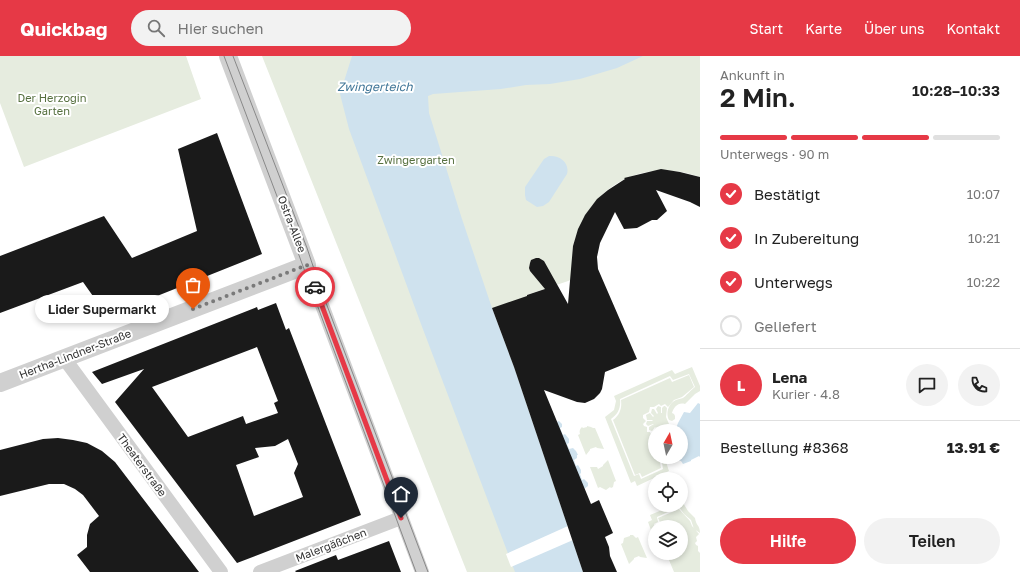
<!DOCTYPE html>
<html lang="de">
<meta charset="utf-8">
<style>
body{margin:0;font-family:"Golos Text",sans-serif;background:#f2f2f2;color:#222;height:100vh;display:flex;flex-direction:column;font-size:15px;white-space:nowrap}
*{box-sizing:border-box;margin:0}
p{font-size:13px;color:#767676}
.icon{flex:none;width:22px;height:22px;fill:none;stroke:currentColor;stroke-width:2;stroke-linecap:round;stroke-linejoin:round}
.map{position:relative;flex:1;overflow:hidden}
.details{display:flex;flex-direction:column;background:#fff;width:320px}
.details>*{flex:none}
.needle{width:26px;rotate:9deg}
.buttons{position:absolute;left:648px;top:368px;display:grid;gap:8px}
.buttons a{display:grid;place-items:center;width:40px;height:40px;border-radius:50%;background:#fff;box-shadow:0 2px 6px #0003;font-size:20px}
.pin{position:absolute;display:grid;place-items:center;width:34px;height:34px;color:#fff;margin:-41px -17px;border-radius:50% 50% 50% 0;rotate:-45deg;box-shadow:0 0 4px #0007}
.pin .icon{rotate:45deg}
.courier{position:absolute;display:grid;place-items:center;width:40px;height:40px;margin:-20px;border:3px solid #e63946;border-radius:50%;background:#fff;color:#222;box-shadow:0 1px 5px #0007}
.bubble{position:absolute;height:28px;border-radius:14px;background:#fff;box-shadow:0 2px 6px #0003;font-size:13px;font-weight:600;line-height:28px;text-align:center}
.overview em{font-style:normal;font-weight:600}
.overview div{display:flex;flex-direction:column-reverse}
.overview{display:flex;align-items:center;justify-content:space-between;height:68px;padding:0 20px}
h1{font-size:26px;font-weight:600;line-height:30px}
.bar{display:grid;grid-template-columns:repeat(4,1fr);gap:6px 4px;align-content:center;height:48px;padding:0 20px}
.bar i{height:5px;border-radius:3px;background:#e0e0e0}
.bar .selected{background:#e63946}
.bar p{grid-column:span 4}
.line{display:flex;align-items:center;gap:10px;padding:0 20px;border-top:1px solid #e0e0e0}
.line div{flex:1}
.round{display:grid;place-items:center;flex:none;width:42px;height:42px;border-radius:21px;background:#f2f2f2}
ol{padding:0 20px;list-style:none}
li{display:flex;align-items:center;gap:12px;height:44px}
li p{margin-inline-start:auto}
li .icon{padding:4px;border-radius:50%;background:#e63946;color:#fff;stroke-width:4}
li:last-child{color:#767676}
li i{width:22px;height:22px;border:2px solid #e0e0e0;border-radius:50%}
.button{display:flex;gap:8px;margin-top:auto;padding:8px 20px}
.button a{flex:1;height:46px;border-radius:24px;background:#e63946;color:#fff;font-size:16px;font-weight:600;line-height:46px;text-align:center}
.button a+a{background:#f2f2f2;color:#222}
header{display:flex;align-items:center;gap:24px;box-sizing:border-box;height:56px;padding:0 20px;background:#e63946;color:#fff}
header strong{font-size:19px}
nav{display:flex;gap:22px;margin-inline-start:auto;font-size:14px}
.search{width:280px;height:36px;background:#f2f2f2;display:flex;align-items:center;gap:10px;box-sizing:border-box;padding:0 14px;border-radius:22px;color:#767676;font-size:15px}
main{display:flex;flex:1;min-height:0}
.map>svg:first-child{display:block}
.green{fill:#e6ecdf}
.water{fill:#cfe2ee}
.pier{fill:#fff}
.building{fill:#1a1a1a;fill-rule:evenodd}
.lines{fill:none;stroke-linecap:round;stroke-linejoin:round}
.minor{stroke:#d0d0d0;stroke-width:14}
.tertiary{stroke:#d0d0d0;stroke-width:18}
.tram{stroke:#888;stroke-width:1}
.done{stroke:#7a7a7a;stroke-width:4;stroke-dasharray:0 7.2}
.route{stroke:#e63946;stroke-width:5}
.labels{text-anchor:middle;stroke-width:4;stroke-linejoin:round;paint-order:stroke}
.park-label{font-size:11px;fill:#56703f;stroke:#fff}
.street-label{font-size:11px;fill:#333;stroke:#fff}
.water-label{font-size:12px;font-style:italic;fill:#3f7597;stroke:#fff}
</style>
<header>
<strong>Quickbag</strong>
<div class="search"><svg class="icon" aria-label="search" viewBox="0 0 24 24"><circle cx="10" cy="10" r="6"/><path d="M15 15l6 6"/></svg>Hier suchen</div>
<nav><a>Start</a><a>Karte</a><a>Über uns</a><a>Kontakt</a></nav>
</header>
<main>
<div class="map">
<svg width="700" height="516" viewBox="0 0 700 516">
<rect width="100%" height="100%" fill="#fff"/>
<!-- green -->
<path class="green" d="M0,0H186L201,43L24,111L0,47Z
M262,0H700V121C658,106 615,117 589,154C582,164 580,169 576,181C575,184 574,187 573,190C572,199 574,214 574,223L527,239V241L492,253L514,311L583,516H467Z
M692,311L700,330V335L695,338L685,348C678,346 674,351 672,357L674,358L675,360V363L672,365L669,364C665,357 669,347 676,344C678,343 681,343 683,342C685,341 692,333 695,331L689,318L673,324L670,320L620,343C621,352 618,358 611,363L634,420L639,418L641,423L663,413L661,401H666L667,409L669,415L637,430L635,425L631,427L605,361L614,354L616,345L614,340L672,314L675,318Z
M689,319L694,331L682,341L674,344L668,351L665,348L661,350L659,348L654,351H650L649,356L643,359V362L646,365L643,368L644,370L647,371V376H650L652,381H655V401H659L661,412L642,421L640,417L635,419L613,364C620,359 622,352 621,344L670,322L672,326Z
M658,350L661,351V357H662V352L664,350H665L667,352L666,361L669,368V369L661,372L659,375H655V378H654L653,375L656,372L655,371L652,375L649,374V371L654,368H653L648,370L646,368L647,365H652L653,364H647L646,359L650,357L653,361L654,360L651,357L652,353H654L657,358L658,357L656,353Z
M587,370L591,371L593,372H595L604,393L597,392L596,391L590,393V394L586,399L578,379L580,378C579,375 580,373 582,371L583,372L587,371Z
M608,404L616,425L614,426L613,431L611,432L610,431L606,434L600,431L598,432L590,411H597L598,413L603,410V409Z
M682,445L688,455L695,462C696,470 700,469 700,477L694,473L691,464L684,458L679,451L657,461L658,466L654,468L655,471V485L648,466L652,464L650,459L674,449H681V446Z
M679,453L690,465L692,470L699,478L696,481L697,485L695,487L696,489L698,490V495L700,497V516H674L666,497H681V471H656L655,469L660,466L658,462Z
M630,479H633L636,482L638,481L647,502L640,501L639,500L634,502V503L629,508L621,488L623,487L624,482L630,480Z"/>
<!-- water -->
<path class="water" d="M352,0H643L617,12L580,23L550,28L526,29L501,33L433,38L428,40L429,57L461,160L492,252L514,311L583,516H515L421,268L349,73L340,38Z
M549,100C560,99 570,107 567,118L549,146L543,150L537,151L526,144L525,139V131L544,103Z
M698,347L700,348V401L699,400L691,404V405L683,408L681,405L677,404V401H681V375H675L678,367L684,356L690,357Z
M559,365L562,368V371L560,372L563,379L565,378L569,383V387L567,388L569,393L573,392L576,395L578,399H577V402L574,404L576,410L578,409L581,414V417L580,418L582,424L584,423L588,427V430L584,433L556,366Z"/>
<!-- pier -->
<path class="pier" d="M568,470L573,484L511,511L506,498Z"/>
<!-- building -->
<path class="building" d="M217,77L262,198L107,260L83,226L0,257V200L104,160L132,202L197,175L178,93Z
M661,113L680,116L700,121V151L690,146L656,134L667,155L657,164H652L637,172L624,173L615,156L600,187L597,201L598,213L637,303L605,316L602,333L600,337L594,343L585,347L577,346L544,334L591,448L599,444L613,477L605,481L609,491L610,500L617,516H583L514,311L492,252L527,240V239L545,233L530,215L529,212L530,207L531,204L536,202H539L544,205L568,248L573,190L578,173L585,159L597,143L608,134L625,123L624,122Z
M276,247L286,274L289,272L361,459L237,507L115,346L144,313L102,328L92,316L257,251L258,254ZM257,291L278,345L274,347L278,357L246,368L243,360L188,381L152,331ZM288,383L298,408L294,417L303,441L254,460L236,409L259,401L255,392L275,390Z
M58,382L73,384L87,387L102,395L115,406L199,516H90L77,499L87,491V479L90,468L99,460L83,439L75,433L64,428H49L0,440V394L43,383Z
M389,485L401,516H296L295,515L336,499L338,504Z"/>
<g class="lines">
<!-- minor -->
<path class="minor" d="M307,209L422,516
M64,302L221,516
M260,516L401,462"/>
<!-- tertiary -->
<path class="tertiary" d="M0,327L307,209L228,0"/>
<!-- tram -->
<path class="tram" d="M224,0L292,180L312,235L416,516
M233,0L307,192L320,231L428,516"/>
</g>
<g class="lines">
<!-- done -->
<path class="done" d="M193,253L307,209L315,231"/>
<!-- route -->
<path class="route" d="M315,231L401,462"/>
</g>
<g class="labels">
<!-- park labels -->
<g class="park-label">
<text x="52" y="46">Der Herzogin<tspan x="52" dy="13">Garten</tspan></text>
<text x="416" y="108">Zwingergarten</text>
</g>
<!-- street labels -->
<g class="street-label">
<text transform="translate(292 168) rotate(69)" y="4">Ostra-Allee</text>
<text transform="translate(75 298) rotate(-21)" y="4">Hertha-Lindner-Straße</text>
<text transform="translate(142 409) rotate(54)" y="4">Theaterstraße</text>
<text transform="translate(331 489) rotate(-21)" y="4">Malergäßchen</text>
</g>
<!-- water labels -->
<g class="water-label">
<text x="375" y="35">Zwingerteich</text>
</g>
</g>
</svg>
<div class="buttons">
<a><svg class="needle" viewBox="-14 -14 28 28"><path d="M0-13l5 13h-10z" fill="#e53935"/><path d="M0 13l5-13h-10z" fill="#767676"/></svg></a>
<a><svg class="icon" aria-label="locate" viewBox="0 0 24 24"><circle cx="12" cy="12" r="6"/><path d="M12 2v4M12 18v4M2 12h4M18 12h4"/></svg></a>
<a><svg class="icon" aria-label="layers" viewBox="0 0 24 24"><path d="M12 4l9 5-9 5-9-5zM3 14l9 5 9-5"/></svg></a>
</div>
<div class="pin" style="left:193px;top:253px;background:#ea580c"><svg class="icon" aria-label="bag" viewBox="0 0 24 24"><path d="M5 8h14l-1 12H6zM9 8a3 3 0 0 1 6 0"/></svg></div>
<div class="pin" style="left:401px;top:462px;background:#1f2937"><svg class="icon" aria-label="home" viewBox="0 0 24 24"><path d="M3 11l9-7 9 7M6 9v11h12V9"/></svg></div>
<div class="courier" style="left:315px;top:231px"><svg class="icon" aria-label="car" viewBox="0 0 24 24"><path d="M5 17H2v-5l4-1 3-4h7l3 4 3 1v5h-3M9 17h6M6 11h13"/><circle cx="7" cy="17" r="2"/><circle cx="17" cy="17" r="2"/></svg></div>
<div class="bubble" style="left:35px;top:239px;width:134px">Lider Supermarkt</div>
</div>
<section class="details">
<div class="overview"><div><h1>2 Min.</h1><p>Ankunft in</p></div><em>10:28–10:33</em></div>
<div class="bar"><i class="selected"></i><i class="selected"></i><i class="selected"></i><i></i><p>Unterwegs · 90 m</p></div>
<ol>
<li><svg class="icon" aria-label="check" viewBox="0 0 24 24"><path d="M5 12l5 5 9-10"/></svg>Bestätigt<p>10:07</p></li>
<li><svg class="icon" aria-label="check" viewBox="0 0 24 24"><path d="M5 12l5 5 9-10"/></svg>In Zubereitung<p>10:21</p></li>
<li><svg class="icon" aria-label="check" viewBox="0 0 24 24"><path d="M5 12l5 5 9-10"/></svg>Unterwegs<p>10:22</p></li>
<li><i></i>Geliefert</li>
</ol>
<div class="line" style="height:72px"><b class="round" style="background:#e63946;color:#fff">L</b><div><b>Lena</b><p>Kurier · 4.8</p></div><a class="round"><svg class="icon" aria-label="chat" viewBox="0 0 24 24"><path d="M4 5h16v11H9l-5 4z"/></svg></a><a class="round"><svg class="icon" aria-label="phone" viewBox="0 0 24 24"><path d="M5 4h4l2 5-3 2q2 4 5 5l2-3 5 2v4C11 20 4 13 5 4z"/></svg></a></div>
<div class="line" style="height:52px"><div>Bestellung #8368</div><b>13.91 €</b></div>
<div class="button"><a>Hilfe</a><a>Teilen</a></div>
</section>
</main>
